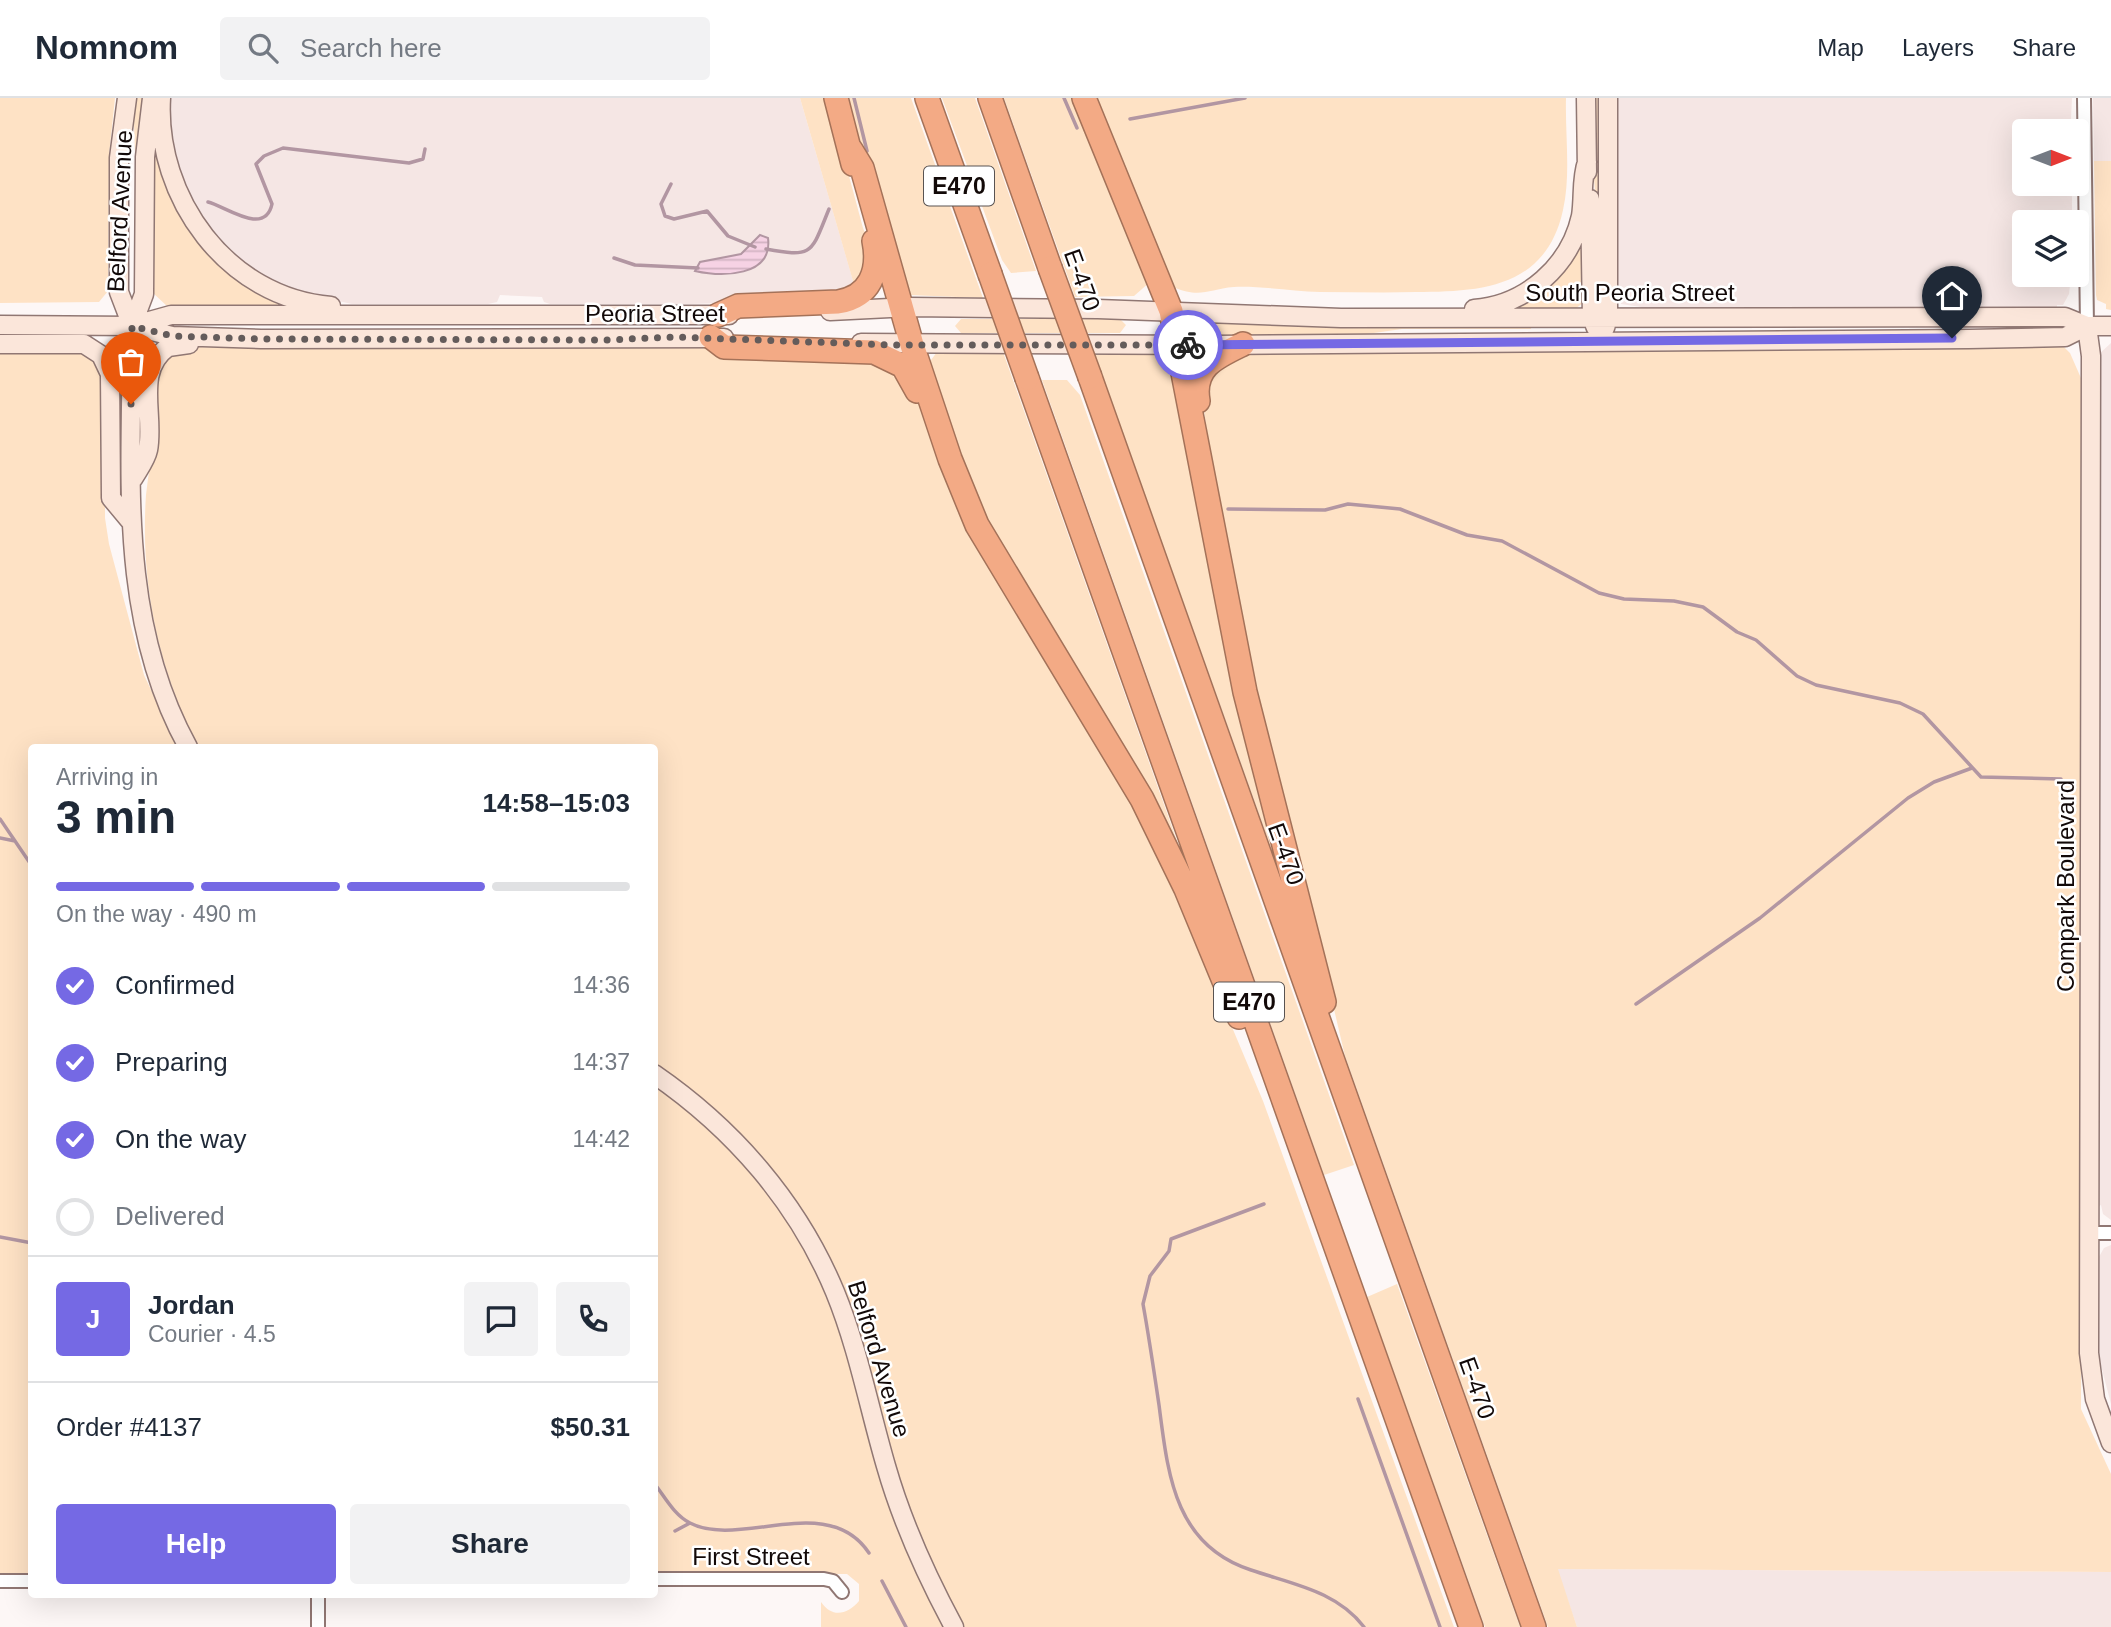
<!DOCTYPE html>
<meta charset="utf-8">
<style>
body{margin:0;font-family:Arial,sans-serif;background:#f2f2f3;color:#1f2937;height:100vh;display:flex;flex-direction:column;font-size:26px;white-space:nowrap}
*{box-sizing:border-box;margin:0}
p{font-size:23px;color:#747a83}
.icon{flex:none;width:38px;height:38px;fill:none;stroke:currentColor;stroke-width:2;stroke-linecap:round;stroke-linejoin:round}
.map{position:relative;flex:1;overflow:hidden}
.panel{position:absolute;left:28px;top:646px;width:630px;height:854px;display:flex;flex-direction:column;background:#fff;border-radius:7px;box-shadow:0 7px 28px #0002}
.panel>*{flex:none}
.needle{width:46px;rotate:90deg}
.fabs{position:absolute;left:2012px;top:21px;display:grid;gap:14px}
.fabs a{display:grid;place-items:center;width:77px;height:77px;border-radius:7px;background:#fff;box-shadow:0 7px 28px #0002;font-size:35px}
.pin{position:absolute;display:grid;place-items:center;width:60px;height:60px;color:#fff;margin:-72px -30px;border-radius:50% 50% 50% 0;rotate:-45deg;box-shadow:0 0 7px #0007}
.pin .icon{rotate:45deg}
.courier{position:absolute;display:grid;place-items:center;width:70px;height:70px;margin:-35px;border:5px solid #7569e4;border-radius:50%;background:#fff;color:#222;box-shadow:0 2px 9px #0007}
.summary em{font-style:normal;font-weight:800}
.summary div{display:flex;flex-direction:column-reverse}
.summary{display:flex;align-items:center;justify-content:space-between;height:119px;padding:0 28px}
h1{font-size:46px;font-weight:800;line-height:52px}
.bar{display:grid;grid-template-columns:repeat(4,1fr);gap:10px 7px;align-content:center;height:84px;padding:0 28px}
.bar i{height:9px;border-radius:5px;background:#e0e1e3}
.bar .on{background:#7569e4}
.bar p{grid-column:span 4}
.line{display:flex;align-items:center;gap:18px;padding:0 28px;border-top:2px solid #e0e1e3}
.line div{flex:1}
.round{display:grid;place-items:center;flex:none;width:74px;height:74px;border-radius:7px;background:#f2f2f3}
ol{padding:0 28px;list-style:none}
li{display:flex;align-items:center;gap:21px;height:77px}
li p{margin-inline-start:auto}
li .icon{padding:7px;border-radius:50%;background:#7569e4;color:#fff;stroke-width:4}
li:last-child{color:#747a83}
li i{width:38px;height:38px;border:4px solid #e0e1e3;border-radius:50%}
.action{display:flex;gap:14px;margin-top:auto;padding:14px 28px}
.action a{flex:1;height:80px;border-radius:7px;background:#7569e4;color:#fff;font-size:28px;font-weight:800;line-height:80px;text-align:center}
.action a+a{background:#f2f2f3;color:#1f2937}
header{display:flex;align-items:center;gap:42px;box-sizing:border-box;height:98px;padding:0 35px;background:#fff;border-bottom:2px solid #e0e1e3}
header strong{font-size:33px}
nav{display:flex;gap:38px;margin-inline-start:auto;font-size:24px}
.search{width:490px;height:63px;background:#f2f2f3;display:flex;align-items:center;gap:18px;box-sizing:border-box;padding:0 24px;border-radius:7px;color:#747a83;font-size:26px}
.map>svg:first-child{display:block}
.built{fill:#f5e6e4}
.grass{fill:#fee2c5}
.water{fill:url(#water-rules);stroke:#b296a2;stroke-width:2}
.lines{fill:none;stroke-linecap:round;stroke-linejoin:round}
.stream{stroke:#b296a2;stroke-width:3.5}
.street-casing{stroke:#907773;stroke-width:16}
.secondary-casing{stroke:#907773;stroke-width:21}
.highway-casing{stroke:#a47259;stroke-width:26}
.street{stroke:#fff;stroke-width:12}
.secondary{stroke:#fbe6da;stroke-width:18}
.highway{stroke:#f3aa85;stroke-width:23}
.highway-bridge-casing{stroke:#a47259;stroke-width:26;stroke-linecap:butt}
.highway-bridge{stroke:#f3aa85;stroke-width:23}
.done{stroke:#645c5b;stroke-width:7;stroke-dasharray:0 12.6}
.route{stroke:#7569e4;stroke-width:9}
.labels{text-anchor:middle;stroke-width:5;stroke-linejoin:round;paint-order:stroke}
.shield{fill:#fff;stroke:#595352;stroke-width:2}
.shield-label{font-size:23px;font-weight:bold;fill:#120908}
.street-label{font-size:24px;fill:#120908;stroke:#fff}
</style>
<header>
<strong>Nomnom</strong>
<div class="search"><svg class="icon" aria-label="search" viewBox="0 0 24 24"><circle cx="10" cy="10" r="6"/><path d="M15 15l6 6"/></svg>Search here</div>
<nav><a>Map</a><a>Layers</a><a>Share</a></nav>
</header>
<div class="map">
<svg width="2111" height="1529" viewBox="0 0 2111 1529">
<defs>
<pattern id="water-rules" width="6" height="5" patternUnits="userSpaceOnUse" patternTransform="scale(1.75)"><rect width="6" height="5" fill="#f6d2e4"/><path d="M0 2.5h6" fill="none" stroke="#d2b3c2"/></pattern>
</defs>
<rect width="100%" height="100%" fill="#fdf7f6"/>
<!-- built -->
<path class="built" d="M166,0H800L854,186L833,201L692,206H550L544,204L542,199L500,197L497,204L488,206H352L280,190L223,151L177,80Z
M1615,0H2072L2071,21L2066,33H2025V86H2072V124H2025V177H2071L2069,196L2063,207H2057V212L1642,213L1641,209L1621,206V201H1616Z
M2093,0H2111V63H2094Z
M2111,245V1122L2103,1116L2101,1107L2097,1109L2099,256Z
M2111,1147V1306L2098,1256L2096,1164L2104,1150Z
M1557,1471L2111,1474V1529H1577Z"/>
<!-- grass -->
<path class="grass" d="M0,0H115L109,57L108,193L99,204L0,205Z
M133,0H146L140,53H135Z
M800,0H828L863,130L873,154L855,190Z
M844,0H911L983,200L909,197L867,62Z
M942,0H975L1036,173L1011,175L1002,162Z
M1004,0H1076L1150,184L1134,198L1075,199Z
M1093,0H1566C1565,36 1571,77 1563,112C1546,190 1481,194 1416,194C1384,195 1352,194 1320,194C1291,193 1262,188 1234,189C1208,191 1201,201 1173,189Z
M1592,0H1602L1600,167L1593,66Z
M155,39L178,107L292,210L168,209L152,194Z
M2094,63H2111V212L2106,211V206L2097,202L2096,197Z
M1583,131L1584,204L1574,212H1505Z
M961,221H1120L1126,227L1120,235H961L955,228Z
M1205,223L1531,226V231H1402L1360,237L1211,241L1202,233Z
M0,248L93,255L105,281V420L109,446L144,577L178,649H32V1477L0,1476Z
M2063,248L2070,255L2084,287L2081,1311L2111,1376V1474L1558,1471L1577,1529H1548L1345,958L1290,724L1258,603L1210,355L1203,305L1206,277L1250,254Z
M180,249L702,250L868,257L882,261L917,301L948,389L978,451L1145,722L1263,1003L1454,1529H964L932,1469L908,1410L815,1138L655,968L654,649H198C158,570 140,485 146,397C148,377 152,358 154,338C155,317 154,296 154,275Z
M937,254H1003L1187,771L974,401L928,266Z
M1094,254H1166L1171,257L1289,800Z
M1042,282H1067L1080,297L1354,1067L1324,1077Z
M654,987C733,1044 795,1118 831,1209C853,1265 864,1325 881,1383C896,1434 918,1483 944,1529H821V1504C832,1520 847,1517 859,1503V1486L847,1476L655,1475Z
M1397,1186L1520,1529H1485L1367,1199Z"/>
<!-- water -->
<path class="water" d="M760,137L768,140C773,179 722,179 695,173L700,164L741,156Z"/>
<g class="lines">
<!-- stream -->
<path class="stream" d="M854,0L867,53
M1064,0L1077,30
M1130,21L1245,0
M671,86L661,106L665,118L674,121L707,113L728,138L755,149
M208,104C225,108 265,139 272,106L256,66L264,58L283,50L409,65L423,61L425,51
M766,151C814,160 811,155 829,111
M614,160L635,167L698,170
M1228,411L1325,412L1348,406L1400,411L1467,437L1502,443L1599,495L1624,501L1674,503L1703,509L1737,534L1756,542L1797,578L1816,587L1900,605L1923,616L1981,679L2061,681
M0,721L32,768
M0,740L15,743
M1636,906L1760,820L1908,700L1934,684L1972,670
M1264,1106L1171,1141L1169,1153L1150,1178L1143,1206C1149,1239 1154,1273 1159,1307C1168,1376 1174,1447 1251,1472C1292,1486 1337,1493 1364,1529
M0,1139L32,1145
M1358,1301L1440,1529
M654,1385C665,1399 674,1417 690,1425C740,1451 828,1393 869,1455
M675,1433L690,1425
M882,1483L906,1529"/>
<defs>
<path id="street" d="M2084,0L2087,228
M2090,1135H2111
M654,1481H824L833,1483L842,1494
M0,1483H32
M318,1496V1529"/>
<path id="secondary" d="M127,0L119,60V194L132,228C132,371 116,519 188,649
M161,0C155,100 228,200 331,208
M1586,0L1587,74
M1590,101L1592,220L1596,230
M1474,211C1526,207 1570,168 1581,118C1584,100 1581,81 1587,64
M830,213L910,209L1098,211L1341,220L2065,219L2087,228H2111
M0,227L132,228L172,238L261,241L724,240
M135,227L171,217H729
M132,228L144,196L145,59L152,0
M2087,228L2091,258L2089,1255L2095,1301L2111,1345
M1605,230L1608,220V0
M861,245L1214,247L1969,241L2065,239L2087,228
M0,246H84L101,257L110,276L111,400L131,424
M133,381C138,372 146,362 148,352C155,317 134,273 168,249L189,246
M654,976C734,1031 798,1105 835,1194C858,1250 869,1310 886,1368C902,1424 926,1477 954,1529"/>
<path id="highway" d="M836,0L853,66
M927,0L990,176
M990,0L1050,170
M1084,0L1171,213L1245,594L1324,904
M851,52L862,70L912,247L950,361L977,427L1142,701L1186,791L1239,919
M718,217L738,208L838,204C870,199 880,173 874,143
M711,239L724,249L874,254L903,268L917,293
M1090,279L1534,1529
M1027,280L1471,1529
M1198,303C1192,269 1216,259 1243,246"/>
</defs>
<!-- street casing -->
<use href="#street" class="street-casing"/>
<!-- secondary casing -->
<use href="#secondary" class="secondary-casing"/>
<!-- highway casing -->
<use href="#highway" class="highway-casing"/>
<!-- street -->
<use href="#street" class="street"/>
<!-- secondary -->
<use href="#secondary" class="secondary"/>
<!-- highway -->
<use href="#highway" class="highway"/>
<defs>
<path id="highway-bridge" d="M1050,170L1090,279
M990,176L1027,280"/>
</defs>
<!-- highway-bridge casing -->
<use href="#highway-bridge" class="highway-bridge-casing"/>
<!-- highway-bridge -->
<use href="#highway-bridge" class="highway-bridge"/>
</g>
<g class="lines">
<!-- done -->
<path class="done" d="M131,306L132,228L172,238L261,241L606,242L674,239L894,247H1188"/>
<!-- route -->
<path class="route" d="M1188,247L1952,240"/>
</g>
<g class="labels">
<!-- shield labels -->
<g class="shield">
<rect x="924" y="68.5" width="70" height="39" rx="5"/>
<rect x="1214" y="884.5" width="70" height="39" rx="5"/>
</g>
<g class="shield-label">
<text x="959" y="96">E470</text>
<text x="1249" y="912">E470</text>
</g>
<!-- street labels -->
<g class="street-label">
<text transform="translate(120 113) rotate(-87)" y="8">Belford Avenue</text>
<text transform="translate(1082 182) rotate(70)" y="8">E-470</text>
<text x="1630" y="203">South Peoria Street</text>
<text x="655" y="224">Peoria Street</text>
<text transform="translate(1286 756) rotate(70)" y="8">E-470</text>
<text transform="translate(2066 788) rotate(-90)" y="8">Compark Boulevard</text>
<text transform="translate(879 1261) rotate(73)" y="8">Belford Avenue</text>
<text transform="translate(1477 1290) rotate(70)" y="8">E-470</text>
<text x="751" y="1467">First Street</text>
</g>
</g>
</svg>
<div class="fabs">
<a><svg class="needle" viewBox="-14 -14 28 28"><path d="M0-13l5 13h-10z" fill="#e53935"/><path d="M0 13l5-13h-10z" fill="#747a83"/></svg></a>
<a><svg class="icon" aria-label="layers" viewBox="0 0 24 24"><path d="M12 4l9 5-9 5-9-5zM3 14l9 5 9-5"/></svg></a>
</div>
<div class="pin" style="left:131px;top:306px;background:#ea580c"><svg class="icon" aria-label="bag" viewBox="0 0 24 24"><path d="M5 8h14l-1 12H6zM9 8a3 3 0 0 1 6 0"/></svg></div>
<div class="pin" style="left:1952px;top:240px;background:#1f2937"><svg class="icon" aria-label="home" viewBox="0 0 24 24"><path d="M3 11l9-7 9 7M6 9v11h12V9"/></svg></div>
<div class="courier" style="left:1188px;top:247px"><svg class="icon" aria-label="bike" viewBox="0 0 24 24"><circle cx="6" cy="16" r="4"/><circle cx="18" cy="16" r="4"/><path d="M6 16l4-8h5l3 8M10 8l3 8H6M13 5h3"/></svg></div>
<section class="panel">
<div class="summary"><div><h1>3 min</h1><p>Arriving in</p></div><em>14:58–15:03</em></div>
<div class="bar"><i class="on"></i><i class="on"></i><i class="on"></i><i></i><p>On the way · 490 m</p></div>
<ol>
<li><svg class="icon" aria-label="check" viewBox="0 0 24 24"><path d="M5 12l5 5 9-10"/></svg>Confirmed<p>14:36</p></li>
<li><svg class="icon" aria-label="check" viewBox="0 0 24 24"><path d="M5 12l5 5 9-10"/></svg>Preparing<p>14:37</p></li>
<li><svg class="icon" aria-label="check" viewBox="0 0 24 24"><path d="M5 12l5 5 9-10"/></svg>On the way<p>14:42</p></li>
<li><i></i>Delivered</li>
</ol>
<div class="line" style="height:126px"><b class="round" style="background:#7569e4;color:#fff">J</b><div><b>Jordan</b><p>Courier · 4.5</p></div><a class="round"><svg class="icon" aria-label="chat" viewBox="0 0 24 24"><path d="M4 5h16v11H9l-5 4z"/></svg></a><a class="round"><svg class="icon" aria-label="phone" viewBox="0 0 24 24"><path d="M5 4h4l2 5-3 2q2 4 5 5l2-3 5 2v4C11 20 4 13 5 4z"/></svg></a></div>
<div class="line" style="height:91px"><div>Order #4137</div><b>$50.31</b></div>
<div class="action"><a>Help</a><a>Share</a></div>
</section>
</div>
